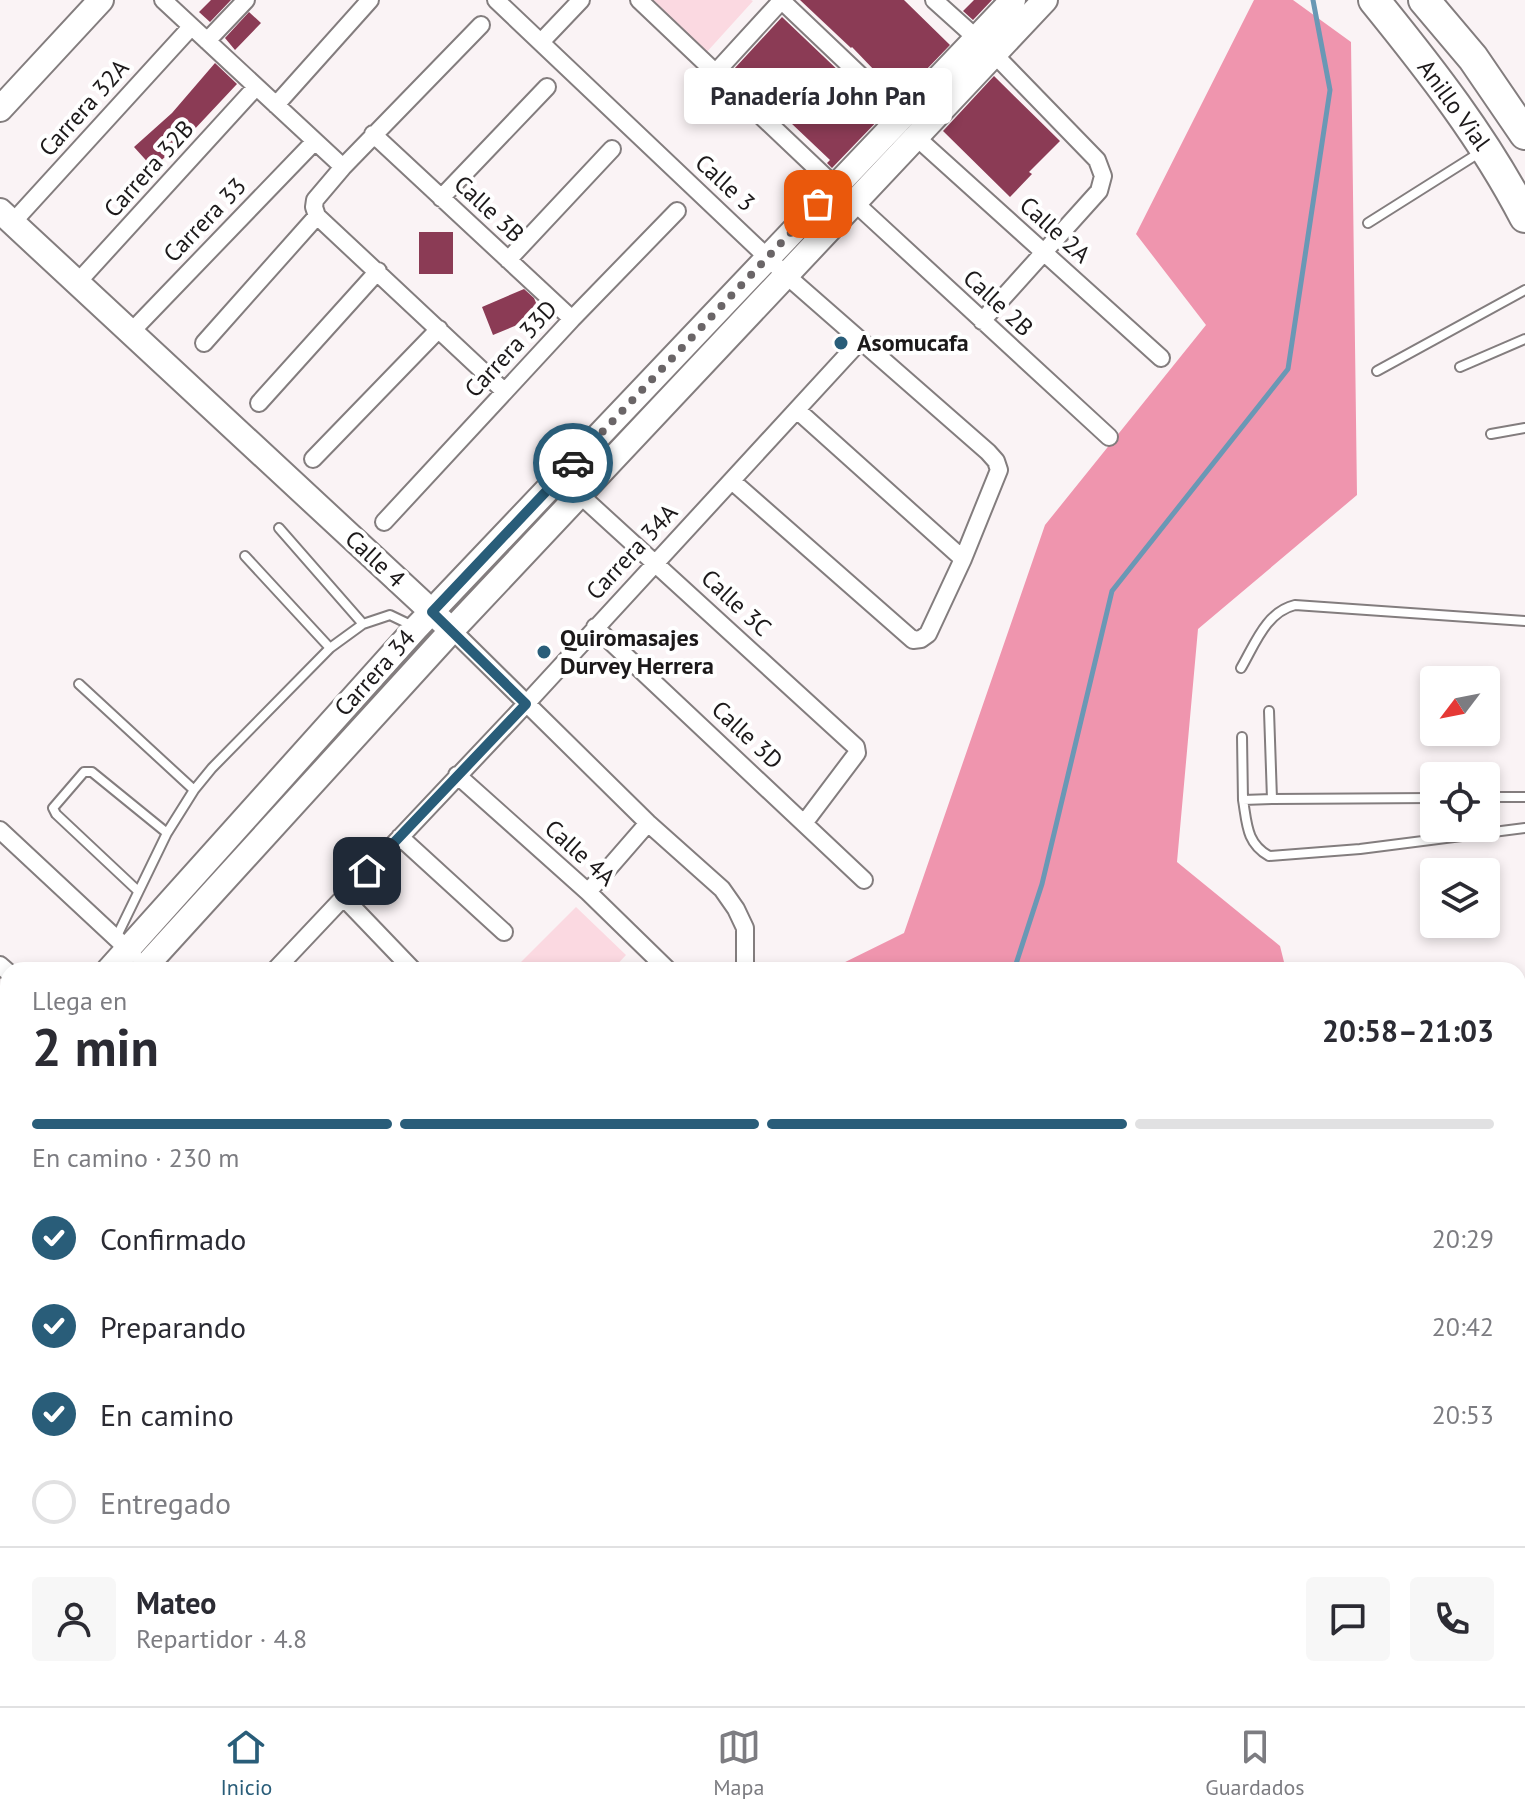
<!DOCTYPE html>
<html lang="es">
<meta charset="utf-8">
<style>
body{margin:0;font-family:"PT Sans",sans-serif;background:#f7f7f7;color:#2b2b33;height:100vh;display:flex;flex-direction:column;font-size:30px;white-space:nowrap}
*{box-sizing:border-box;margin:0}
p{font-size:26px;color:#7c7c81}
.icon{flex:none;width:44px;height:44px;fill:none;stroke:currentColor;stroke-width:2;stroke-linecap:round;stroke-linejoin:round}
.map{position:relative;flex:1;overflow:hidden}
.details{position:absolute;left:0px;top:962px;width:1526px;height:744px;display:flex;flex-direction:column;background:#fff;border-radius:24px 24px 0 0;box-shadow:0 4px 12px #0003}
.details>*{flex:none}
.needle{width:52px;rotate:238deg}
.fabs{position:absolute;left:1420px;top:666px;display:grid;gap:16px}
.fabs a{display:grid;place-items:center;width:80px;height:80px;border-radius:8px;background:#fff;box-shadow:0 4px 12px #0003;font-size:40px}
.pin{position:absolute;display:grid;place-items:center;width:68px;height:68px;color:#fff;margin:-34px;border-radius:16px;box-shadow:0 4px 12px #0006}
.courier{position:absolute;display:grid;place-items:center;width:80px;height:80px;margin:-40px;border:6px solid #295d79;border-radius:50%;background:#fff;color:#222;box-shadow:0 2px 10px #0007}
.bubble{position:absolute;height:56px;border-radius:8px;background:#fff;box-shadow:0 4px 12px #0003;font-size:26px;font-weight:700;line-height:56px;text-align:center}
.headline em{font-style:normal;font-weight:700}
.headline div{display:flex;flex-direction:column-reverse}
.headline{display:flex;align-items:center;justify-content:space-between;height:136px;padding:0 32px}
h1{font-size:52px;font-weight:700;line-height:60px}
.bar{display:grid;grid-template-columns:repeat(4,1fr);gap:12px 8px;align-content:center;height:96px;padding:0 32px}
.bar i{height:10px;border-radius:6px;background:#e1e1e2}
.bar .active{background:#295d79}
.bar p{grid-column:span 4}
.line{display:flex;align-items:center;gap:20px;padding:0 32px;border-top:2px solid #e1e1e2}
.line div{flex:1}
.round{display:grid;place-items:center;flex:none;width:84px;height:84px;border-radius:8px;background:#f7f7f7}
ol{padding:0 32px;list-style:none}
li{display:flex;align-items:center;gap:24px;height:88px}
li p{margin-inline-start:auto}
li .icon{padding:8px;border-radius:50%;background:#295d79;color:#fff;stroke-width:4}
li:last-child{color:#7c7c81}
li i{width:44px;height:44px;border:4px solid #e1e1e2;border-radius:50%}
.menu{display:flex;justify-content:space-around;align-items:center;height:112px;border-top:2px solid #e1e1e2;background:#fff;font-size:22px;color:#7c7c81}
.menu a{display:grid;justify-items:center;gap:4px}
.menu .active{color:#295d79}
.map>svg:first-child{display:block}
.green{fill:#fbd9e1}
.forest{fill:#ef95ae}
.lines{fill:none;stroke-linecap:round;stroke-linejoin:round}
.stream{stroke:#6a98b5;stroke-width:5}
.building{fill:#8b3b55}
.lane-casing{stroke:#837d7e;stroke-width:12}
.street-casing{stroke:#837d7e;stroke-width:20}
.secondary-casing{stroke:#837d7e;stroke-width:28}
.highway-casing{stroke:#837d7e;stroke-width:34}
.lane{stroke:#fff;stroke-width:8}
.street{stroke:#fff;stroke-width:16}
.secondary{stroke:#fff;stroke-width:24}
.highway{stroke:#fff;stroke-width:30}
.done{stroke:#6a6567;stroke-width:8;stroke-dasharray:0 14.4}
.route{stroke:#295d79;stroke-width:10}
.poi-dot{fill:#295d79;stroke:#fff;stroke-width:3}
.labels{text-anchor:middle;stroke-width:8;stroke-linejoin:round;paint-order:stroke}
.street-label{font-size:24px;fill:#1c191a;stroke:#fff}
.poi-label{font-size:24px;font-weight:bold;fill:#1c191a;stroke:#fff;text-anchor:start}
</style>
<div class="map">
<svg width="1525" height="1706" viewBox="0 0 1525 1706">
<rect width="100%" height="100%" fill="#faf3f5"/>
<!-- green -->
<path class="green" d="M647,0H751L753,1L705,54Z
M576,907L626,955L612,970H513Z
M304,1698H511L510,1706H303Z"/>
<!-- forest -->
<path class="forest" d="M1254,0H1293L1351,42L1357,495L1198,629L1177,862L1280,946L1286,970H829L904,933L1045,525L1206,325L1136,234Z
M1525,1245V1573L1518,1660V1246Z
M543,1698H1515L1514,1706H542Z"/>
<g class="lines">
<!-- stream -->
<path class="stream" d="M1014,970L1042,884L1112,591L1288,369L1330,90L1313,0
M994,1706L1006,1698"/>
</g>
<!-- building -->
<path class="building" d="M211,0H231L210,22L199,12Z
M800,0H904L950,45L900,97L852,47L851,48Z
M974,0H992L973,20L963,11Z
M249,12L261,23L235,50L225,38Z
M782,17L884,114L832,168L827,163L830,160L734,69Z
M215,63L237,84L191,133L153,168L134,147L172,113Z
M994,76L1060,141L1029,172L1032,174L1010,197L943,131Z
M419,232H453V274H419Z
M524,289L534,298L541,315L493,335L482,307Z"/>
<g class="lines">
<defs>
<path id="lane" d="M1368,223L1479,153
M1460,367L1525,339
M1377,371L1525,290
M1491,434L1525,428
M279,528L363,624
M245,556L330,648
M1241,668C1255,644 1266,612 1295,605L1525,621
M79,684L194,790
M1269,711L1272,799L1434,798
M1242,737L1243,800
M1486,797H1525
M1272,799L1243,800C1247,823 1246,843 1269,856L1360,849L1525,828
M138,891L56,814L53,808L84,772H92L167,833
M116,938L167,833L194,790L212,768L330,648L363,624L390,615L415,627
M1518,1005L1525,1004
M1518,1145H1525
M1518,1216L1525,1215"/>
<path id="street" d="M163,0L343,167
M496,0L787,276L988,452L996,461L999,470L963,559L928,634L921,639L913,640L732,481
M639,0L835,186
M781,0L903,116
M934,0L994,54L1097,160L1103,176L1099,191L982,321
M481,25L343,167L315,200L314,207L317,216L504,391
M207,41L246,0
M541,42L581,0
M716,72L782,0
M276,105L370,0
M373,134L572,319
M916,137L1161,358
M441,198L547,87
M854,202L1109,437
M13,222L191,27
M508,260L612,149
M77,283L256,87
M131,332L315,141
M204,343L317,216
M259,403L378,271
M797,410L963,559
M313,459L439,329
M579,494L856,747L857,753L805,822
M384,522L572,319L677,211
M595,627L864,880
M452,630L648,823L722,889L736,909L745,928V970
M457,775L588,892L668,970
M0,830L133,954
M400,837L504,932
M588,892L648,823
M343,897L413,970
M0,965L8,972
M275,970L526,704L860,341
M0,1220L8,1227
M0,1332L8,1340
M0,1429L8,1428
M53,1706L54,1698
M136,1706L137,1698
M204,1706L284,1698
M302,1706L303,1698
M512,1706L513,1698"/>
<path id="secondary" d="M0,109L101,0
M0,211L444,623
M109,970L416,628L1013,0
M142,970L452,630L1045,0
M0,1085L8,1076
M0,1118L8,1110"/>
<path id="highway" d="M1374,0C1430,69 1484,138 1525,217
M1424,0L1473,58L1525,134"/>
</defs>
<!-- lane casing -->
<use href="#lane" class="lane-casing"/>
<!-- street casing -->
<use href="#street" class="street-casing"/>
<!-- secondary casing -->
<use href="#secondary" class="secondary-casing"/>
<!-- highway casing -->
<use href="#highway" class="highway-casing"/>
<!-- lane -->
<use href="#lane" class="lane"/>
<!-- street -->
<use href="#street" class="street"/>
<!-- secondary -->
<use href="#secondary" class="secondary"/>
<!-- highway -->
<use href="#highway" class="highway"/>
</g>
<g class="lines">
<!-- done -->
<path class="done" d="M573,463L818,204"/>
<!-- route -->
<path class="route" d="M367,871L526,704L432,612L573,463"/>
</g>
<!-- markers -->
<g class="poi-dot">
<circle cx="841" cy="343" r="8"/>
<circle cx="544" cy="652" r="8"/>
</g>
<g class="labels">
<!-- street labels -->
<g class="street-label">
<text transform="translate(1454 105) rotate(54)" y="8">Anillo Vial</text>
<text transform="translate(84 108) rotate(-48)" y="8">Carrera 32A</text>
<text transform="translate(149 169) rotate(-48)" y="8">Carrera 32B</text>
<text transform="translate(725 183) rotate(43)" y="8">Calle 3</text>
<text transform="translate(489 209) rotate(43)" y="8">Calle 3B</text>
<text transform="translate(205 220) rotate(-46)" y="8">Carrera 33</text>
<text transform="translate(1055 230) rotate(42)" y="8">Calle 2A</text>
<text transform="translate(998 303) rotate(43)" y="8">Calle 2B</text>
<text transform="translate(511 349) rotate(-47)" y="8">Carrera 33D</text>
<text transform="translate(632 552) rotate(-47)" y="8">Carrera 34A</text>
<text transform="translate(375 559) rotate(43)" y="8">Calle 4</text>
<text transform="translate(736 603) rotate(43)" y="8">Calle 3C</text>
<text transform="translate(375 673) rotate(-48)" y="8">Carrera 34</text>
<text transform="translate(747 735) rotate(43)" y="8">Calle 3D</text>
<text transform="translate(580 853) rotate(42)" y="8">Calle 4A</text>
</g>
<!-- poi labels -->
<g class="poi-label">
<text x="857" y="351">Asomucafa</text>
<text x="560" y="646">Quiromasajes<tspan x="560" dy="28">Durvey Herrera</tspan></text>
</g>
</g>
</svg>
<div class="fabs">
<a><svg class="needle" viewBox="-14 -14 28 28"><path d="M0-13l5 13h-10z" fill="#e53935"/><path d="M0 13l5-13h-10z" fill="#7c7c81"/></svg></a>
<a><svg class="icon" aria-label="locate" viewBox="0 0 24 24"><circle cx="12" cy="12" r="6"/><path d="M12 2v4M12 18v4M2 12h4M18 12h4"/></svg></a>
<a><svg class="icon" aria-label="layers" viewBox="0 0 24 24"><path d="M12 4l9 5-9 5-9-5zM3 14l9 5 9-5"/></svg></a>
</div>
<div class="pin" style="left:818px;top:204px;background:#ea580c"><svg class="icon" aria-label="bag" viewBox="0 0 24 24"><path d="M5 8h14l-1 12H6zM9 8a3 3 0 0 1 6 0"/></svg></div>
<div class="pin" style="left:367px;top:871px;background:#1f2937"><svg class="icon" aria-label="home" viewBox="0 0 24 24"><path d="M3 11l9-7 9 7M6 9v11h12V9"/></svg></div>
<div class="courier" style="left:573px;top:463px"><svg class="icon" aria-label="car" viewBox="0 0 24 24"><path d="M5 17H2v-5l4-1 3-4h7l3 4 3 1v5h-3M9 17h6M6 11h13"/><circle cx="7" cy="17" r="2"/><circle cx="17" cy="17" r="2"/></svg></div>
<div class="bubble" style="left:684px;top:68px;width:268px">Panadería John Pan</div>
<section class="details">
<div class="headline"><div><h1>2 min</h1><p>Llega en</p></div><em>20:58–21:03</em></div>
<div class="bar"><i class="active"></i><i class="active"></i><i class="active"></i><i></i><p>En camino · 230 m</p></div>
<ol>
<li><svg class="icon" aria-label="check" viewBox="0 0 24 24"><path d="M5 12l5 5 9-10"/></svg>Confirmado<p>20:29</p></li>
<li><svg class="icon" aria-label="check" viewBox="0 0 24 24"><path d="M5 12l5 5 9-10"/></svg>Preparando<p>20:42</p></li>
<li><svg class="icon" aria-label="check" viewBox="0 0 24 24"><path d="M5 12l5 5 9-10"/></svg>En camino<p>20:53</p></li>
<li><i></i>Entregado</li>
</ol>
<div class="line" style="height:144px"><a class="round"><svg class="icon" aria-label="person" viewBox="0 0 24 24"><circle cx="12" cy="8" r="4"/><path d="M4 21q1-7 8-7t8 7"/></svg></a><div><b>Mateo</b><p>Repartidor · 4.8</p></div><a class="round"><svg class="icon" aria-label="chat" viewBox="0 0 24 24"><path d="M4 5h16v11H9l-5 4z"/></svg></a><a class="round"><svg class="icon" aria-label="phone" viewBox="0 0 24 24"><path d="M5 4h4l2 5-3 2q2 4 5 5l2-3 5 2v4C11 20 4 13 5 4z"/></svg></a></div>
</section>
</div>
<nav class="menu">
<a class="active"><svg class="icon" aria-label="home" viewBox="0 0 24 24"><path d="M3 11l9-7 9 7M6 9v11h12V9"/></svg>Inicio</a>
<a><svg class="icon" aria-label="map" viewBox="0 0 24 24"><path d="M3 6l6-2 6 2 6-2v14l-6 2-6-2-6 2zM9 4v14M15 6v14"/></svg>Mapa</a>
<a><svg class="icon" aria-label="saved" viewBox="0 0 24 24"><path d="M7 4h10v16l-5-4-5 4z"/></svg>Guardados</a>
</nav>
